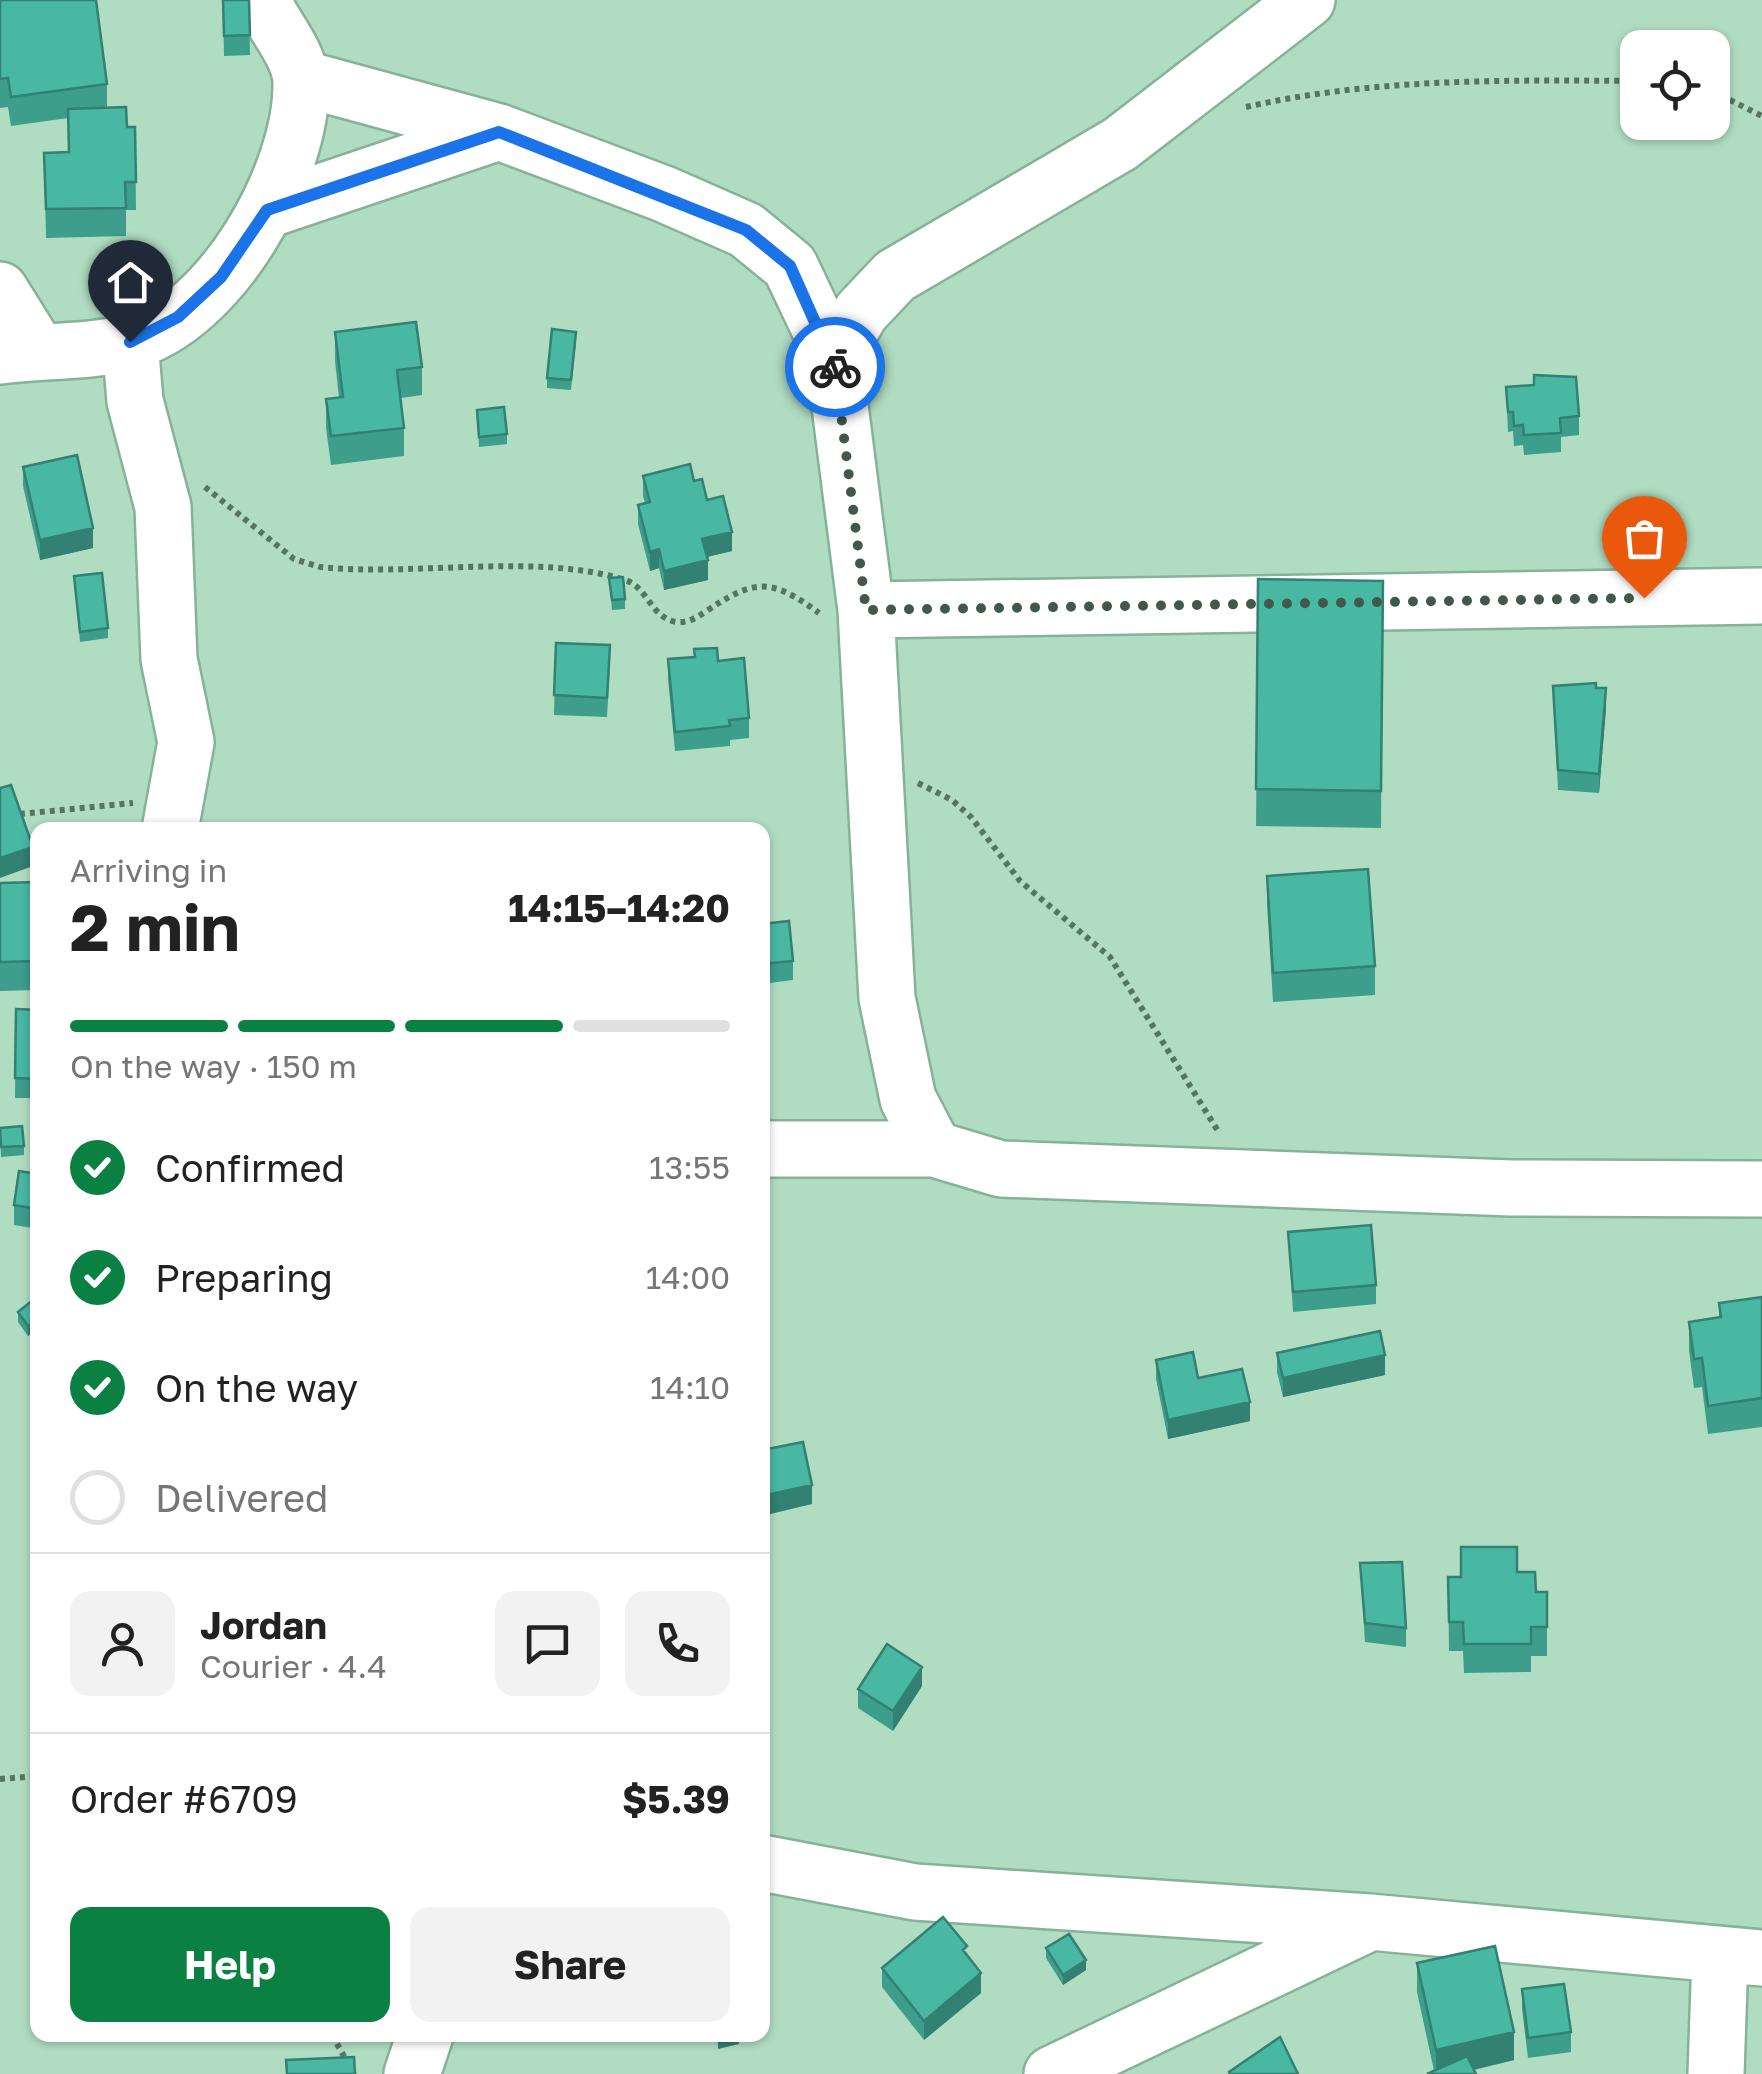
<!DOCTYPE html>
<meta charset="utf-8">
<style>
body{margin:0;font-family:"Golos Text",sans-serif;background:#f2f2f2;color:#222;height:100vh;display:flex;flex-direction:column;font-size:38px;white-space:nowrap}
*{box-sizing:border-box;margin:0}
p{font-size:32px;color:#767676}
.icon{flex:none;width:55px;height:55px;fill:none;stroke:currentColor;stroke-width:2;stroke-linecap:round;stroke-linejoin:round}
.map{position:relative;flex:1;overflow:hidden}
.drawer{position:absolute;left:30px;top:822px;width:740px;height:1220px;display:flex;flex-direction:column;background:#fff;border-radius:20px;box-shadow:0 2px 8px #0004}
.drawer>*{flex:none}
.fabs{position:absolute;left:1620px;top:30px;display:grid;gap:20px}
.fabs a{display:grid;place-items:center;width:110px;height:110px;border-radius:20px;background:#fff;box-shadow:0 2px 8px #0004;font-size:50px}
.pin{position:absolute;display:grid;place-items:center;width:85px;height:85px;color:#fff;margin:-102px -42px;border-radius:50% 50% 50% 0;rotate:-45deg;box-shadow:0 0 10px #0007}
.pin .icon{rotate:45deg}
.courier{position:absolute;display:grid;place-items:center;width:100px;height:100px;margin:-50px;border:8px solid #1a73e8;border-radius:50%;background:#fff;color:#222;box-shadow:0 2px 12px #0007}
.overview em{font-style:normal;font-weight:700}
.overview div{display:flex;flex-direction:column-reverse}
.overview{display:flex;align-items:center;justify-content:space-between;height:170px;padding:0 40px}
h1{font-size:65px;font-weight:700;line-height:75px}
.bar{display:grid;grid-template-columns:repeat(4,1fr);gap:15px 10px;align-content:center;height:120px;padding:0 40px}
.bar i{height:12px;border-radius:8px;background:#e0e0e0}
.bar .active{background:#0b8043}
.bar p{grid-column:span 4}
.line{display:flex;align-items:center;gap:25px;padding:0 40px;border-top:2px solid #e0e0e0}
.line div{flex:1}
.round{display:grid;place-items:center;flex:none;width:105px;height:105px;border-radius:20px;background:#f2f2f2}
ol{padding:0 40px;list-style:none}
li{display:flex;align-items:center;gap:30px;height:110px}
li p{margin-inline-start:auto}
li .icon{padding:10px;border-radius:50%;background:#0b8043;color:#fff;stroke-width:4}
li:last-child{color:#767676}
li i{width:55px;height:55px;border:5px solid #e0e0e0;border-radius:50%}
.button{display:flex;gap:20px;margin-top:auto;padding:20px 40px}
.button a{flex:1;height:115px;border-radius:20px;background:#0b8043;color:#fff;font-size:40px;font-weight:700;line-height:115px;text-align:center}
.button a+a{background:#f2f2f2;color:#222}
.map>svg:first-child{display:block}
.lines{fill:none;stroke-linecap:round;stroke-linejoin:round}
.minor-casing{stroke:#86b298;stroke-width:60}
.path{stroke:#567462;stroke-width:6;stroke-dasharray:5 5;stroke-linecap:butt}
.minor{stroke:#fff;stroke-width:55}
.wall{fill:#3e9e8c}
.shaded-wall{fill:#328172}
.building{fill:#48b8a3;stroke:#328172;stroke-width:2.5}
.done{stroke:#40594a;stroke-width:10;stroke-dasharray:0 18}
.route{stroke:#1a73e8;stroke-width:12}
</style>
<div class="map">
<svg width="1762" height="2074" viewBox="0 0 1762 2074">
<rect width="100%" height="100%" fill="#b0ddc2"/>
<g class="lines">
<defs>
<path id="minor" d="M301,78L499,132L664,194L746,230L790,266L834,359L866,610L887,998L908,1099L934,1149L1001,1169L1511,1188L1762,1189
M267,210L499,132
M0,290L38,351
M130,342L135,401L163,507L169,659L186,742L170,830
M0,356C42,350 89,353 129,342C221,318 303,172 301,82C300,54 273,25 262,0
M834,359L861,312L895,276L1120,144L1307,0
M866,610L1762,596
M762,1149H934
M762,1863L915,1892L1370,1922L1762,1958
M412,2074L425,2035
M1052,2074L1363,1926
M1716,2074L1720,1955"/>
</defs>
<!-- minor casing -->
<use href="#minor" class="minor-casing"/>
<!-- path -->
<path class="path" d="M1712,91L1762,116
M1246,107C1375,78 1506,80 1638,81
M205,487L294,559L320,567C415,577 536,552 625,580C648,587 651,619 677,622C688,623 696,618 705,612C754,579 770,577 819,613
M918,783L952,800L971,817L1020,881L1110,957L1218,1131
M0,816L133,803
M0,1779L38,1776
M332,2035L354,2074"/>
<!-- minor -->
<use href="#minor" class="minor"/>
</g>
<!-- wall -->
<path class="wall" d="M0,0L107,84V108L127,127H135L136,210H126V236L46,238L44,153L68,152V118L11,126L8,107L0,108Z
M223,0H249L250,55L224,56Z
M335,332L422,367V395L401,398L404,428V456L331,465L326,428V399L339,398L335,361Z
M576,342L571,390L547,388V378Z
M1506,387L1579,416V435L1561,437V452L1524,455L1523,445L1514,446L1513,431L1508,432Z
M477,410L507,434V444L479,447Z
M23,467L93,548L40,560L23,486Z
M643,476L694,481L707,500L732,551L707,557L708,580L664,590L659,568L650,571L638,524V505L645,503L643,496Z
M74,576L108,628V638L80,642Z
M609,578L625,599V609L612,610Z
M1258,579L1383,581L1381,828L1256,826Z
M556,643L610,665L607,717L554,715Z
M694,649L718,661L749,718V738L730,740V746L675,751L668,679V659L694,658Z
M1553,686L1596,688L1606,708L1599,793L1558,790Z
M1267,876L1375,966V995L1273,1002L1267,905Z
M38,882V990L0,991V883Z
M762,924L793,961V980L762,984Z
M16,1009L38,1010V1098H15Z
M0,1128L24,1146V1155L1,1157Z
M38,1174V1229L14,1225V1205Z
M1288,1232L1376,1285V1304L1293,1312Z
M1762,1297V1427L1708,1434L1702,1387L1694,1388L1689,1351V1322L1719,1318V1303Z
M38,1305V1329L28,1336L18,1322V1312Z
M1277,1353L1385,1375L1283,1397L1277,1372Z
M1156,1360L1198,1378L1250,1421L1168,1439L1156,1379Z
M1360,1563L1406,1628V1647L1365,1642Z
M1517,1572L1536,1592H1547V1656H1531V1672L1464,1673L1463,1651H1449L1448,1577Z
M922,1686L893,1731L858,1708V1689Z
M1046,1948L1086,1970L1063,1985L1046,1958Z
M967,1955L981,1993L924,2040L882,1987V1968Z
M1417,1963L1514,2060L1474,2070L1434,2071L1417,1992Z
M1522,1989L1571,2032V2052L1528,2058L1522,2009Z"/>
<!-- shaded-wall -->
<path class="shaded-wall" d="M93,528V548L40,560V540Z
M732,532V551L702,558V539Z
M659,549V568L650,571V552Z
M708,560V580L664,590V571Z
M1606,688V708L1599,793V774Z
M33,847V866L0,878V858Z
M38,1320V1329L28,1336V1326Z
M1385,1355V1375L1283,1397V1378Z
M1250,1402V1421L1168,1439V1420Z
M812,1485V1504L762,1516V1496Z
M922,1667V1686L893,1731V1711Z
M1086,1960V1970L1063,1985V1975Z
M981,1973V1993L924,2040V2021Z
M1514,2032V2060L1454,2074H1436V2050Z
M739,2035V2044L718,2049V2039Z"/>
<!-- building -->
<path class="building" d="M0,0H96L107,84L11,97L8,78L0,79Z
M223,0H249L250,35L224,36Z
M126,107L127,127H135L136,182H125L126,208L46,209L44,153L69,152L68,109Z
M416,322L422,367L397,370L404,428L331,436L326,399L343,397L335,332Z
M552,329L576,332L571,380L547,378Z
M1534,375L1576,377L1579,416L1560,418L1561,433L1524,435L1523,425L1514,426L1513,412H1508L1506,387L1534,385Z
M504,407L507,434L479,437L477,410Z
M77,455L93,528L40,540L23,467Z
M690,464L694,481L702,479L707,500L723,496L732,532L702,539L708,560L664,571L659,549L650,552L638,505L650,502L643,476Z
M102,573L108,628L80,632L74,576Z
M623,577L625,599L612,600L609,578Z
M1258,579L1383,581L1381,791L1256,789Z
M556,643L610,645L607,698L554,695Z
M717,648L718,661L744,658L749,718L729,720L730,726L675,732L668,659L695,657L694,649Z
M1596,683V688H1606L1599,774L1558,770L1553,686Z
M11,785L33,847L0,858V788Z
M1368,869L1375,966L1273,973L1267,876Z
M38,882V961L0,962V883Z
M789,921L793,961L762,964V924Z
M16,1009L38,1010V1079L15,1078Z
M22,1126L24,1146L1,1147L0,1128Z
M19,1171L38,1174V1209L14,1205Z
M1371,1225L1376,1285L1293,1292L1288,1232Z
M1762,1297V1398L1708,1406L1702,1358L1694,1359L1689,1322L1721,1317L1719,1303Z
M33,1300L38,1305V1320L28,1326L18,1312Z
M1380,1331L1385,1355L1283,1378L1277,1353Z
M1193,1352L1198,1378L1242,1369L1250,1402L1168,1420L1156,1360Z
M803,1442L812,1485L762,1496V1450Z
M1461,1547H1517V1572H1535L1536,1592H1547V1627H1531V1644H1464L1463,1622H1449L1448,1577H1461Z
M1402,1562L1406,1628L1365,1623L1360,1563Z
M887,1644L922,1667L893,1711L858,1689Z
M943,1917L967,1946L963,1950L981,1973L924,2021L882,1968Z
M1069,1934L1086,1960L1063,1975L1046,1948Z
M1495,1946L1514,2032L1436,2050L1417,1963Z
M1564,1984L1571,2032L1528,2038L1522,1989Z
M717,2035H736L718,2039Z
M1280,2037L1298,2074H1230L1229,2072Z
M1467,2056L1476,2074H1427Z
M354,2057L355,2074H287L286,2060Z"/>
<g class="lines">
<!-- done -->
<path class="done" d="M835,367L866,610L1644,598"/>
<!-- route -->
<path class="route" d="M130,342L178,317L221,277L267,210L499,132L746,230L790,266L835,367"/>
</g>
</svg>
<div class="fabs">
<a><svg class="icon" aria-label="locate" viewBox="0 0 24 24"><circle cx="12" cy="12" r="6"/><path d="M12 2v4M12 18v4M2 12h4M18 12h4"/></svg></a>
</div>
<div class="pin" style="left:1644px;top:598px;background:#ea580c"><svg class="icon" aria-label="bag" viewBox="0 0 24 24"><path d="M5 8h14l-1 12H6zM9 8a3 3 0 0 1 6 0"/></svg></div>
<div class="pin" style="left:130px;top:342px;background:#1f2937"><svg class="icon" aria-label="home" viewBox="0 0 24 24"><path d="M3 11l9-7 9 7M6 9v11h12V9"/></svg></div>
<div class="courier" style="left:835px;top:367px"><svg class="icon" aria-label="bike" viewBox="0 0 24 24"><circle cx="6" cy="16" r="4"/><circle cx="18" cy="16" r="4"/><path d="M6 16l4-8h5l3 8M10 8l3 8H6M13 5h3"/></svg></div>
<section class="drawer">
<div class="overview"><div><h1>2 min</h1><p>Arriving in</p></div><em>14:15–14:20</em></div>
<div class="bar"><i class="active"></i><i class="active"></i><i class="active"></i><i></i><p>On the way · 150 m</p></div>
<ol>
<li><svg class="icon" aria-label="check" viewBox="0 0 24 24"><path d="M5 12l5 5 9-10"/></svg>Confirmed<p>13:55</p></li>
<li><svg class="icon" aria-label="check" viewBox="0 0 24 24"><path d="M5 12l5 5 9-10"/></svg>Preparing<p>14:00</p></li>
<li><svg class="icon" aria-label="check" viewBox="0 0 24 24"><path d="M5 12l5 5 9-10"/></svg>On the way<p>14:10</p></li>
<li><i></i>Delivered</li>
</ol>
<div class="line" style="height:180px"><a class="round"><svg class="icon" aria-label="person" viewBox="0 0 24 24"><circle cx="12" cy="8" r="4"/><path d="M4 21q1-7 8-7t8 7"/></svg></a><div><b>Jordan</b><p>Courier · 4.4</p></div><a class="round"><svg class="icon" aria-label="chat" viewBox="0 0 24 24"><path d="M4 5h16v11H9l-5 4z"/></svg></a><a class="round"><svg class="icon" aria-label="phone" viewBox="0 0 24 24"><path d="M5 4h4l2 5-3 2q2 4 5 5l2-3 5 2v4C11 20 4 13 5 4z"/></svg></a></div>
<div class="line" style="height:130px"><div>Order #6709</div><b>$5.39</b></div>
<div class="button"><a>Help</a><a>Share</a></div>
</section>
</div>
